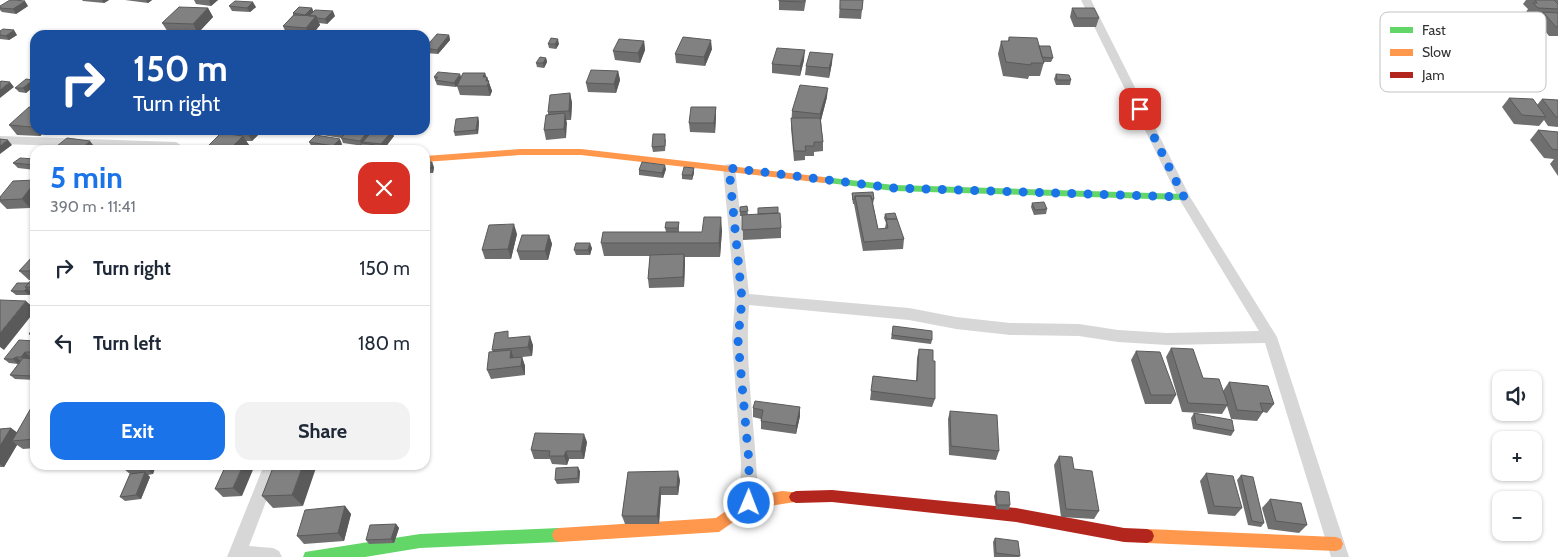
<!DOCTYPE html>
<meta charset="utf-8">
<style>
body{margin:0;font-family:Cabin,sans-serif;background:#f2f2f3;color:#1f2937;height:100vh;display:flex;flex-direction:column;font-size:19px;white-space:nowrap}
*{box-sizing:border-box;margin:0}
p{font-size:16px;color:#747a83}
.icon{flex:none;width:28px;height:28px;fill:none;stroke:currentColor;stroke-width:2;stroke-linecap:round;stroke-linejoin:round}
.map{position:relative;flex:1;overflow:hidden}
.panel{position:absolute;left:30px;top:145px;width:400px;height:325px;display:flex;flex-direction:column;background:#fff;border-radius:15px;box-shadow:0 1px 4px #0004}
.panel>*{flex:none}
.banner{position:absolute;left:30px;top:30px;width:400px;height:105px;border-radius:15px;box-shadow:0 1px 4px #0004;background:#1a4fa0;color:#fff;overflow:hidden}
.controls{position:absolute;left:1492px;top:371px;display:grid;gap:10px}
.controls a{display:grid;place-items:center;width:50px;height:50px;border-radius:10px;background:#fff;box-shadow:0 1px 4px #0004;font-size:25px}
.pin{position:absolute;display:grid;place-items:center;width:42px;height:42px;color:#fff;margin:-21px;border-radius:10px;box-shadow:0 2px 8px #0006}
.me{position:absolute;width:55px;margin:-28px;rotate:1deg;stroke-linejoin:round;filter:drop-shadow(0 0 4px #0008)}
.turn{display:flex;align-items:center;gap:18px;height:105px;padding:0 20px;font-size:22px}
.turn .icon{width:65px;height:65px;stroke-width:2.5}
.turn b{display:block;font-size:35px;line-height:42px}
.round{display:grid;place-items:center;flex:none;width:52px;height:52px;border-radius:15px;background:#f2f2f3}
.overview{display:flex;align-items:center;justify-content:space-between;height:85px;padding:0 20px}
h1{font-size:30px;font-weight:800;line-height:38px;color:#1a73e8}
.cta{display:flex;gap:10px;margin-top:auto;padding:10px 20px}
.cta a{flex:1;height:58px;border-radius:15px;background:#1a73e8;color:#fff;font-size:20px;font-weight:800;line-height:58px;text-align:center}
.cta a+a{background:#f2f2f3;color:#1f2937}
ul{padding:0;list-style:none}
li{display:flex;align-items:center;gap:15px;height:75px;padding:0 20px;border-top:1px solid #e0e1e3}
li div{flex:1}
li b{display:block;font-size:19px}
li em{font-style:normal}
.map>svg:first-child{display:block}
</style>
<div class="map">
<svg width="1558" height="557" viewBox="0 0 1558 557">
<rect width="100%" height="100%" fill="#fff"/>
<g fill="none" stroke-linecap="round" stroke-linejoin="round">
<path fill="#d7d7d7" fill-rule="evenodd" d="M1081 0H1091L1190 197 1277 337 1349 557H1331L1265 343 1167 345 1118 342 1079 336 1010 335 956 329 909 320 749 305C744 371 757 437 758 503L755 509 749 511 743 509 740 503 741 462 732 340 735 299 723 168 725 165 729 164 735 168 749 294 909 308 956 317 1010 323 1079 324 1118 330 1167 333 1259 331 1178 197Z
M0 136 176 142 188 150 0 144Z
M264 465H280L249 546 273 548 279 551 282 557H227Z"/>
<path fill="#63d668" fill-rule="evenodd" d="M824 177 894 185 1184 194 1189 197 1184 200 894 191 820 182 819 180 820 178Z
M559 528 564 530 566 535 564 540 559 542 420 548 365 557H303L305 552 420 534Z"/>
<path fill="#ff974d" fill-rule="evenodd" d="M520 149H581L824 177 829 180 824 183 581 155H520L425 162V156Z
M782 491 801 493 803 497 801 501 752 509 719 532 559 542 554 540 552 535 554 530 559 528 716 518 744 498Z
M1147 529 1336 537 1341 539 1343 544 1341 549 1336 551 1147 543 1142 541 1140 536 1142 531Z"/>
<path fill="#b3261e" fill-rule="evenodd" d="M832 490 1016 508 1124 528 1147 529 1152 531 1154 536 1152 541 1147 543 1124 542 1016 522 832 502 796 503 791 501 789 497 791 493 796 491Z"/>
</g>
<path fill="#6f6f6f" d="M82 0H109L104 3 83 1Z
M125 0H152L148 3Z
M194 0H218L211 6 196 4Z
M779 0H806L804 11 779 10Z
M840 0H863L861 19 839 18Z
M1526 0H1558V36H1549L1537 21 1540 17H1531L1526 12 1528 9 1523 4Z
M0 6H28L16 14 2 12 0 10Z
M229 6 256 7 250 12 232 11Z
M208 8 213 17 198 33 168 32 162 23Z
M312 8 313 11 335 16 327 24 319 23 320 25 312 35H282L286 33 283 26 293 15V13Z
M1072 8 1099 18 1096 27H1074L1070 17Z
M0 31 17 35 9 40 0 39Z
M449 35 450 40 438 54 426 53 425 47Z
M1009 37 1053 58 1051 62H1044L1040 76H1029L1028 79 1003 76 998 54 1001 41H1008Z
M644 41 645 50 640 63 615 60 613 51Z
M548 44H559L556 49 549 48Z
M712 49 705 66 676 63 675 54Z
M546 58 547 62 544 68 537 67 536 63Z
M804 60 800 76 772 73V64Z
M832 63 829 78 805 75 806 66Z
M618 71 620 80 616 93 588 92 586 83Z
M485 73 486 77H487L492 91 490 96 460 95 457 86 456 87 437 85 434 77H461Z
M1056 74 1071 80 1070 85H1056L1054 79Z
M35 82 26 93 19 92 15 88Z
M570 93 572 103 571 120H566V138L546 140 544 130 548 115V112Z
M827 97 821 120 823 142V151L814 152V156H805V160L794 161 791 128 792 111Z
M1509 98 1537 105 1542 99 1558 100V127L1548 126 1544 120 1539 126 1514 124 1502 107Z
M35 107V130H47L40 136 17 135 9 125Z
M716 116 715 133 690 132 689 123Z
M478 117 479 122 478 134 455 136 454 132Z
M219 130H259L261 132 252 141H246L249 145 244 150H206L205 149 221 133Z
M369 130 370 133 394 136 384 149 343 143 341 138 322 135 319 131Z
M1538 130 1558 132V176L1550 164 1554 159 1544 158 1530 140Z
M666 139 665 151 653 152 652 147Z
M309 142 342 144 337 150H317L319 148 312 147Z
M35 159V170L18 168 13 163Z
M434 167 433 173H427L425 169Z
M666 169 663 178 639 175V170Z
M694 173 692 180 682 179V175Z
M35 180V202L30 208 7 209 0 202V197Z
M852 193 874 199 873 204 878 229 885 228 886 223 884 218 885 214 904 239 903 249 863 251 854 204H853L852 197Z
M1032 203 1047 209 1046 214 1034 215 1031 207Z
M747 206 748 215 781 228V238L743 240 742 216H740V207Z
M679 222V232H702L722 230 720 257H685V263L684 287 649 288 648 279 650 256H604L601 243 666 232 665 228Z
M517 234 511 259H485L482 250Z
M549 235 552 244 548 260H520L517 251Z
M592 248 590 255H576L574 250Z
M35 256V296L32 293 29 295H16L11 291 29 283 31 280H29L19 271Z
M35 326V339L29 334Z
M893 326 932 340 931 344 891 339Z
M511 338 533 345 532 356 522 357 525 366V375L491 379 487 370 493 352 492 350Z
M35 341V357H30L29 359H35V380L15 379 10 375 18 364 9 363 4 359Z
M1171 348 1203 378 1223 391 1229 382 1274 404 1267 413 1263 412 1257 421 1231 419 1227 406 1222 414 1182 412 1166 357Z
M919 349 933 361 935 399 932 407 870 400 873 376 916 381 917 358Z
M1136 351 1176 395 1171 404H1145L1131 360Z
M35 401V448L23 449 17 445 4 467H0V429L11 428 17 433Z
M753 408 800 416 796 434 761 429V419L753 417Z
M950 411 999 451 996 460 949 455 948 419Z
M1194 413 1234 431 1231 436 1193 429 1191 418Z
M587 442 584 459H569L567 465 552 464 550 459H534L531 450Z
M1059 456 1074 469 1099 511 1094 519 1061 517 1054 465Z
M126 465H156L153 474 148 475 150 477 141 499 125 501 120 497 130 474 124 469Z
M188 465H206L205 466Z
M226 465 242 496 223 497 215 489Z
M274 465 303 506 273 508 262 496Z
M580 471 579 483 557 484 555 480Z
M628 472 680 480 678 495H661L659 524H625L622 516Z
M1206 473 1242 508 1235 516 1208 514 1200 481Z
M1241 475 1264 523 1261 527 1248 525 1237 480Z
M996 491 1010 505 1009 510 996 509 994 496Z
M1270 499 1307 525 1299 533 1268 529 1262 508Z
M345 506 351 514 344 541 304 544 297 536Z
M396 524 399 528 394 543 369 544 366 540Z
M995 538 1020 556 1019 557H994L993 542Z"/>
<path fill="#5a5a5a" d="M102 0H109L104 3Z
M146 0H152L148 3Z
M210 0H218L211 6 209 1Z
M25 1 28 6 16 14 13 9Z
M253 2 256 7 250 12 247 8Z
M208 8 213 17 198 33 193 24Z
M312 8 314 13 308 19 305 15Z
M333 11 335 16 327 24 325 19Z
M316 16 320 25 312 35H309L306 28Z
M14 30 17 35 9 40 6 36Z
M449 35 450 40 438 54 437 50Z
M558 39 559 44 556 49 555 44Z
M711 40 712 49 705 66 704 57Z
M644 41 645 50 640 63 638 53Z
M805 50 804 60 800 76V66Z
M833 54 832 63 829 78V68Z
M546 58 547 62 544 68 543 63Z
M618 71 620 80 616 93 614 84Z
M485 73 487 79V77L492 91 490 96 487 85 483 77Z
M460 74 462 79 456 87 454 83Z
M33 80 35 82V86L26 93 23 88Z
M10 82 14 87 0 98V90Z
M828 88 827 97 820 124V114Z
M570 93 572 103 571 120 569 111Z
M716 107V116L715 133 714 123Z
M565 113 567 123 566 138 564 129Z
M478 117 479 122 478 134 476 130Z
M35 130H47L40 136Z
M249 130H259L261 132 252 141 247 132Z
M345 130H350L344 138 342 133Z
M369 130 372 135 363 142 364 144 362 146 360 141Z
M392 131 394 136 384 149 381 144Z
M243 136 249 145 244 150H229Z
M340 139 342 144 337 150H335L333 146Z
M8 140 12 145 0 154V146Z
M90 141 97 150H80Z
M375 145 378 150H372Z
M432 162 434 167 433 173 431 168Z
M665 165 666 169 663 178 662 173Z
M694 168V173L692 180V175Z
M35 182V202L30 208 22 199Z
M721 217 722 230 720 257 719 243Z
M514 224 517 234 511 259 508 249Z
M549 235 552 244 548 260 545 251Z
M590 243 592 248 590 255 588 250Z
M684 254 685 263 684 287 683 277Z
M27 288 32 293 29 295 24 291Z
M26 301 35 309V311L4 350 0 347V333Z
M530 336 533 345 532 356 528 347Z
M35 347V356L31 352Z
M511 350 514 359 513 367 510 358Z
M25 352 30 357 26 362 21 357Z
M16 357 21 361 18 364 13 359Z
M522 357 525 366V375L521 366Z
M800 407V416L796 434V426Z
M11 428 22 436 12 441 17 445 4 467 0 464V446Z
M584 434 587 442 584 459 581 451Z
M566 451 569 459 567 465 564 456Z
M144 465H156L153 474 144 466Z
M243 465H255L242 496 233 488Z
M303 465H317L303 506 292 495Z
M578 467 580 471 579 483 578 478Z
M678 471 680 480 678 495 677 487Z
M145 472 150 477 141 499 136 495Z
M660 487 661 495 659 524 657 516Z
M345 506 351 514 344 541 338 533Z
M396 524 399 528 394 543 391 539Z"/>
<path fill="#818181" stroke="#5a5a5a" d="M10 0H14L25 1 13 9 0 8V6Z
M779 0H805L804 2 779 1Z
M840 0H863L862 10 840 9Z
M1535 0H1554L1558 4V9L1538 8 1533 3H1537Z
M235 1 253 2 247 8 229 6Z
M179 7 208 8 193 24 162 23Z
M299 7 312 8 305 15 293 13Z
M1072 8H1094L1099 18H1077Z
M315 10 333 11 325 19 317 18 316 16H309Z
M1543 12 1558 13V27H1556Z
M294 15 316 16 306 28 283 26Z
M3 29 14 30 6 36 0 35V31Z
M284 33H302L300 35H282Z
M437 34 449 35 437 50 425 48Z
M683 37 711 40 704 57 675 54Z
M1009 37 1037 38 1044 63H1031V65L1006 62 1001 41H1009Z
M551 38 558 39 555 44H548Z
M619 39 644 41 638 53 613 51Z
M1039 46H1050L1053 58 1042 57Z
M777 48 805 50 800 66 772 64Z
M810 52 833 54 829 68 806 66Z
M540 57 546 58 543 63H536Z
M591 70 618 71 614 84 586 83Z
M438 72 460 74 454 83 435 80 438 77H434Z
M463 73H485L483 77H487L486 81H489L487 86H457Z
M1056 74 1069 75 1071 80H1057Z
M26 79 33 80 23 88H15Z
M1 81 10 82 0 90V82Z
M800 85 828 88 820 114 792 111Z
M570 93 569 111 548 112 550 95Z
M1509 98 1533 99 1546 117 1522 115Z
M1542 99 1558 100V117H1556Z
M29 107H35V124L32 127 9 125Z
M691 107H716L714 123H689Z
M565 113 564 129 544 130 546 115Z
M478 117 476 130 454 132 456 119Z
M791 118H820L823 142H814V146H805L806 151H794Z
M227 130H249L247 132Z
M320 130H345L342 133 319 131Z
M349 130H369L360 141 341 138Z
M373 130H385L392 131 381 144 363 142Z
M1538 130 1558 132V150L1552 149Z
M221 133 243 136 229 150H213L205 149Z
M653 134H665V146L652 147Z
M316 135 340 139 333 146 309 142Z
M67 138 90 141 80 150H52Z
M0 139 8 140 0 146Z
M362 143 375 145 372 150H356Z
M320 147 332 148 331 150H317Z
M20 158 35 159V165L13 163Z
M426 162H432L431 168 425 169Z
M642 162 665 165 662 173 639 170Z
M684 167 694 168 692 175H682Z
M35 180V182L22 199 0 200V197L13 181Z
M873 192 874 199H871V196H855V199L853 200 852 193Z
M855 196H871L878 229 888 228 886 219H897L904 239 864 242Z
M1044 202 1047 209 1035 210 1032 203Z
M747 206 748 211 740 212V207Z
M778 207V213L758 214V208Z
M780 213 781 228 742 230V215Z
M895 213 897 219H887L885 214Z
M704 217H721L719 243H601L603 232H702Z
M666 222H679L678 228H665Z
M514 224 508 249 482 250 489 225Z
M522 235H549L545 251H517Z
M576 243H590L588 250H574Z
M684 254 683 277 648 279 650 255Z
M33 256H35V271H19Z
M35 276V287H25Z
M17 283H29L25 287 27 288 24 291H11Z
M0 300 26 301 0 333Z
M35 326V334H29Z
M893 326 932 331V340L892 335Z
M508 331V338L530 336 528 347 492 350 495 333Z
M19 340 35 341V347L31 352H25L21 357H16L13 359H4Z
M1171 348 1193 349 1203 378 1219 379 1228 405 1188 403Z
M919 349 933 350V361H935V399L871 391 873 376 917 381Z
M511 350 510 358 522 357 521 366 487 370 489 352Z
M1136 351 1160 352 1176 395H1151Z
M23 358 35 359V374L33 376 10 375Z
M1229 382 1268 386 1274 404 1260 403 1263 412 1237 410Z
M35 401V439L12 441Z
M755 401 800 407 796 426 761 421 763 410 753 408Z
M950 411 997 415 999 451 951 446Z
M1194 413 1232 420 1234 431 1196 424Z
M11 428 0 446V429Z
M535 433 584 434 581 451H566L564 456H549L550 451 531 450Z
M1059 456 1072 457 1074 469 1092 471 1099 511 1066 509Z
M126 465H144V466L124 469Z
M226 465H243L233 488 215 489Z
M274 465H303L292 495 262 496Z
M578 467V478L555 480 556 468Z
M678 471 677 487H660L657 516H622L628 472Z
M145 472 136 495 120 497 130 474Z
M1206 473 1233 476 1242 508 1214 506Z
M1241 475 1253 477 1264 523 1252 521Z
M996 491 1009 492 1010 505H997Z
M1270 499 1301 503 1307 525 1276 521Z
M345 506 338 533 297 536 305 510Z
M396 524 391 539 366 540 370 525Z
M995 538 1018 541 1020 556 996 553Z"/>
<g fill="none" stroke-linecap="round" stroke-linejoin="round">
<path stroke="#1a73e8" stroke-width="9" stroke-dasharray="0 16.2" d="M749 503V462L738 340 742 299 729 168 894 188 1184 197 1140 109"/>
</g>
<rect x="1380" y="12" width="166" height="80" rx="8" fill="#fff" stroke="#c2c2c2" stroke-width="1"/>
<rect x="1390" y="27" width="23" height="6" fill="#63d668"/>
<rect x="1390" y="49" width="23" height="7" fill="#ff974d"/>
<rect x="1390" y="72" width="23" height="6" fill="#b3261e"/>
<g font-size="14" fill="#333">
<text x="1422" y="35">Fast</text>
<text x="1422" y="57">Slow</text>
<text x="1422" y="80">Jam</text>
</g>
</svg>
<div class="controls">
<a><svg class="icon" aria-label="sound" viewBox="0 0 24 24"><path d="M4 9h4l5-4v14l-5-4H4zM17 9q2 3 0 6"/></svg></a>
<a>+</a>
<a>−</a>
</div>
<div class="pin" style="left:1140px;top:109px;background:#d93025"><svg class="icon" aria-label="arrive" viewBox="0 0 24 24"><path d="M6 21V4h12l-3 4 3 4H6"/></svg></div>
<svg class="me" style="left:749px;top:503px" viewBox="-20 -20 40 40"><circle r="17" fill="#1a73e8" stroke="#fff" stroke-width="3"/><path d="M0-11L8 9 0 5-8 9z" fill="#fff"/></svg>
<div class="banner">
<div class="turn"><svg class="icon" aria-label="right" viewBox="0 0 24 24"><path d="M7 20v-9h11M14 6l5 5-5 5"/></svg><div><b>150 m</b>Turn right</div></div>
</div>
<section class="panel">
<div class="overview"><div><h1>5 min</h1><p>390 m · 11:41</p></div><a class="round" style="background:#d93025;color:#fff"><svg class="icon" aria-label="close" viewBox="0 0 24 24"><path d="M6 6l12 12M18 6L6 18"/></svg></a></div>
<ul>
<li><svg class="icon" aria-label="right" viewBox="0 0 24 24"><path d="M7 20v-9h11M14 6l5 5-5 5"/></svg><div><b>Turn right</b></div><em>150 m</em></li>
<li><svg class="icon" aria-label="left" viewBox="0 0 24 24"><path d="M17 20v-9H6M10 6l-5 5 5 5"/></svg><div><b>Turn left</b></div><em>180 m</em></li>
</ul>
<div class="cta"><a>Exit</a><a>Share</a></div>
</section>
</div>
